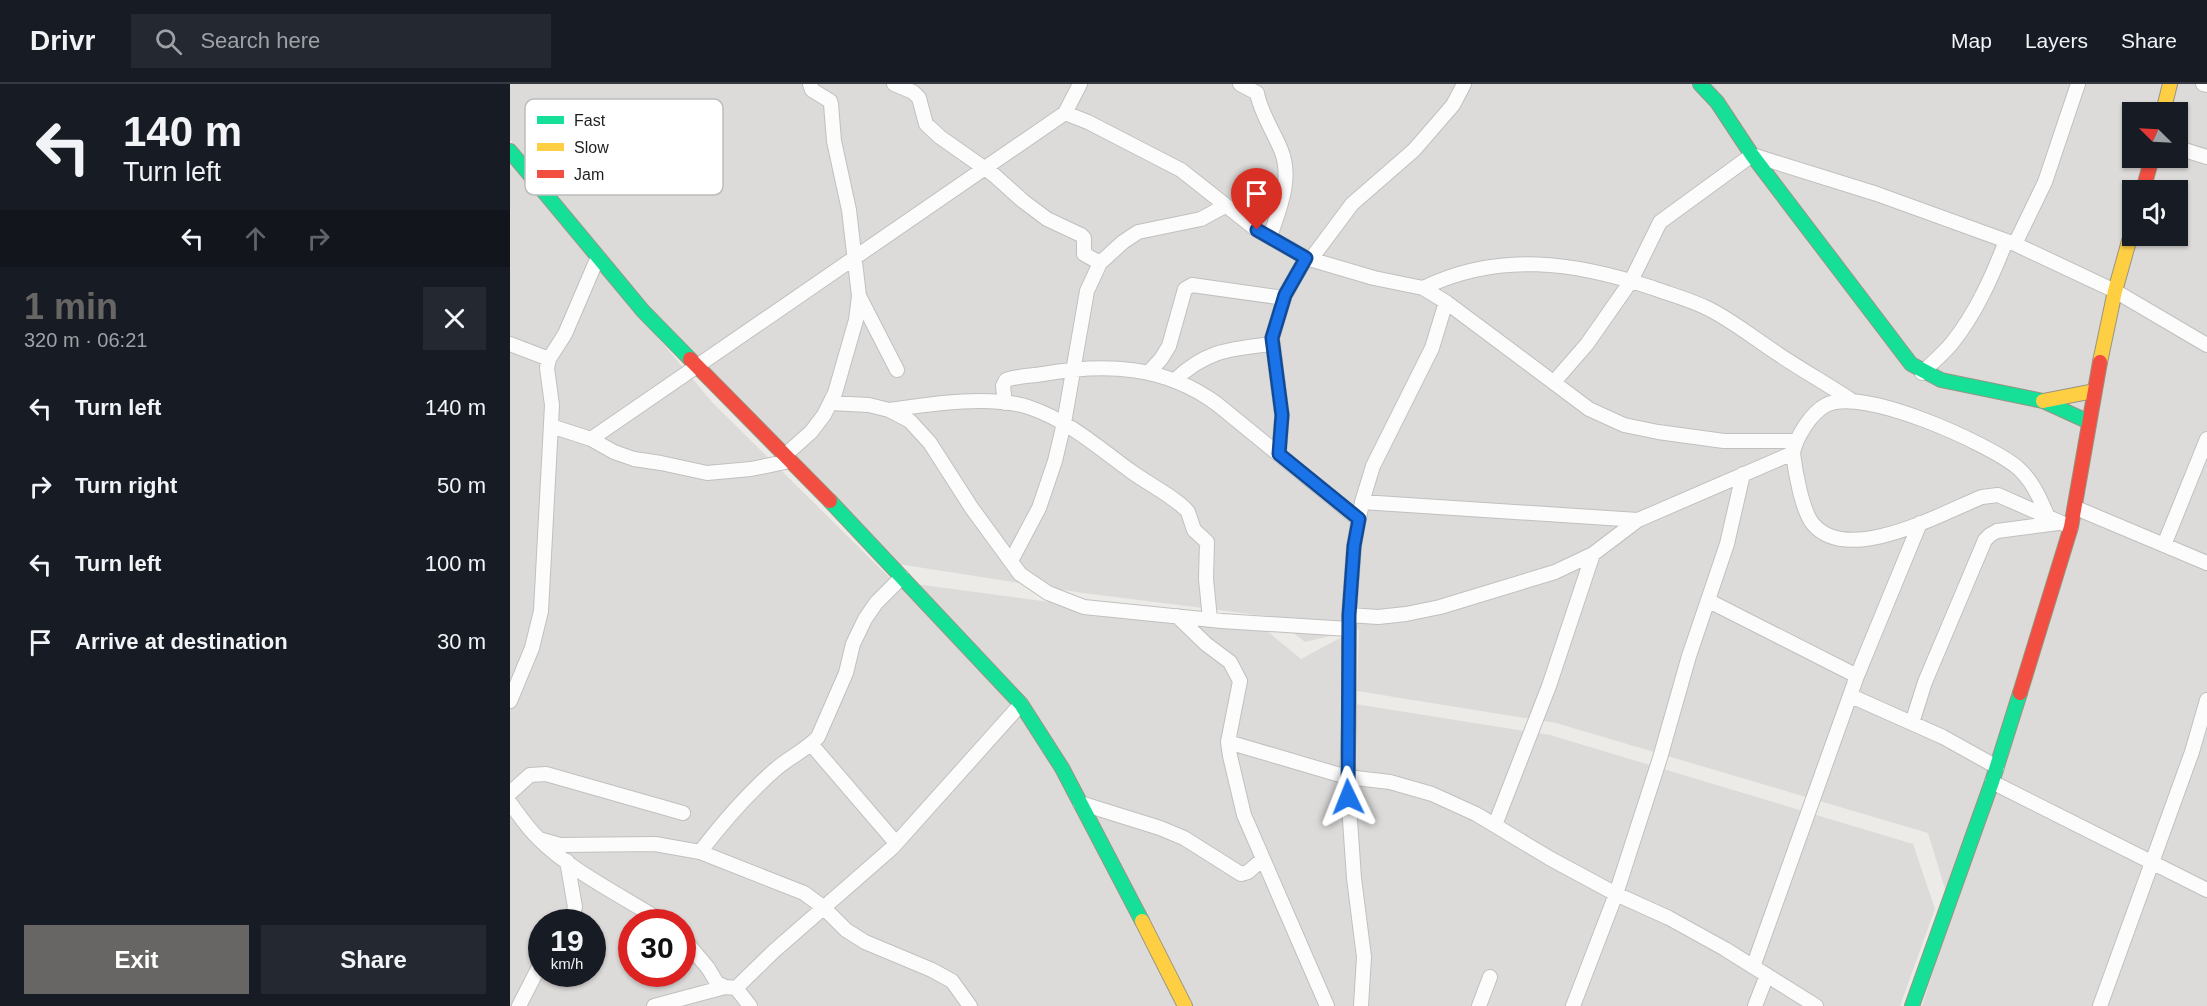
<!DOCTYPE html>
<meta charset="utf-8">
<style>
body{margin:0;font-family:Helvetica,sans-serif;background:#242831;color:#f1f3f6;height:100vh;display:flex;flex-direction:column;font-size:22px;white-space:nowrap}
*{box-sizing:border-box;margin:0}
p{font-size:20px;color:#9ea1a6}
.icon{flex:none;width:33px;height:33px;fill:none;stroke:currentColor;stroke-width:2;stroke-linecap:round;stroke-linejoin:round}
.map{position:relative;flex:1;overflow:hidden}
.drawer{display:flex;flex-direction:column;background:#171b24;width:510px}
.drawer>*{flex:none}
.hud{background:#171b24;color:#f1f3f6;overflow:hidden}
.needle{width:39px;rotate:294deg}
.tools{position:absolute;left:1612px;top:18px;display:grid;gap:12px}
.tools a{display:grid;place-items:center;width:66px;height:66px;border-radius:0px;background:#171b24;box-shadow:0 2px 4px #0004;font-size:30px}
.speed{position:absolute;left:18px;top:825px;display:flex;gap:12px;font-size:30px;font-weight:700;text-align:center}
.speed>*{display:grid;place-content:center;width:78px;height:78px;border-radius:50%;background:#171b24;box-shadow:0 2px 4px #0004;line-height:1}
.speed small{font-size:15px;font-weight:400}
.speed .limit{border:9px solid #d22;background:#fff;color:#111}
.pin{position:absolute;display:grid;place-items:center;width:51px;height:51px;color:#fff;margin:-62px -26px;border-radius:50% 50% 50% 0;rotate:-45deg;box-shadow:0 0 6px #0007}
.pin .icon{rotate:45deg}
.me{position:absolute;width:66px;margin:-33px;rotate:358deg;stroke-linejoin:round;filter:drop-shadow(0 0 4px #0008)}
.turn{display:flex;align-items:center;gap:21px;height:126px;padding:0 24px;font-size:27px}
.turn .icon{width:78px;height:78px;stroke-width:2.5}
.turn b{display:block;font-size:42px;line-height:51px}
.lanes{display:flex;align-items:center;height:57px;padding:0 24px;background:#0003;justify-content:center;gap:30px;direction:ltr}
.lanes .off{opacity:.35}
.round{display:grid;place-items:center;flex:none;width:63px;height:63px;border-radius:0px;background:#242831}
.overview{display:flex;align-items:center;justify-content:space-between;height:102px;padding:0 24px}
h1{font-size:36px;font-weight:700;line-height:45px;color:#676665}
.primary-button{display:flex;gap:12px;margin-top:auto;padding:12px 24px}
.primary-button a{flex:1;height:69px;border-radius:0px;background:#676665;color:#fff;font-size:24px;font-weight:700;line-height:69px;text-align:center}
.primary-button a+a{background:#242831;color:#f1f3f6}
ul{padding:0;list-style:none}
li{display:flex;align-items:center;gap:18px;height:78px;padding:0 24px}
li div{flex:1}
li b{display:block;font-size:22px}
li em{font-style:normal}
header{display:flex;align-items:center;gap:36px;box-sizing:border-box;height:84px;padding:0 30px;background:#171b24;border-bottom:2px solid #363941}
header strong{font-size:28px}
nav{display:flex;gap:33px;margin-inline-start:auto;font-size:21px}
.search{width:420px;height:54px;background:#242831;display:flex;align-items:center;gap:15px;box-sizing:border-box;padding:0 21px;border-radius:0px;color:#9ea1a6;font-size:22px}
main{display:flex;flex:1;min-height:0}
.map>svg:first-child{display:block}
</style>
<header>
<strong>Drivr</strong>
<div class="search"><svg class="icon" aria-label="search" viewBox="0 0 24 24"><circle cx="10" cy="10" r="6"/><path d="M15 15l6 6"/></svg>Search here</div>
<nav><a>Map</a><a>Layers</a><a>Share</a></nav>
</header>
<main>
<section class="drawer">
<div class="hud">
<div class="turn"><svg class="icon" aria-label="left" viewBox="0 0 24 24"><path d="M17 20v-9H6M10 6l-5 5 5 5"/></svg><div><b>140 m</b>Turn left</div></div>
<div class="lanes"><svg class="icon" aria-label="left" viewBox="0 0 24 24"><path d="M17 20v-9H6M10 6l-5 5 5 5"/></svg><svg class="icon off" aria-label="ahead" viewBox="0 0 24 24"><path d="M12 20V5M6 11l6-6 6 6"/></svg><svg class="icon off" aria-label="right" viewBox="0 0 24 24"><path d="M7 20v-9h11M14 6l5 5-5 5"/></svg></div>
</div>
<div class="overview"><div><h1>1 min</h1><p>320 m · 06:21</p></div><a class="round"><svg class="icon" aria-label="close" viewBox="0 0 24 24"><path d="M6 6l12 12M18 6L6 18"/></svg></a></div>
<ul>
<li><svg class="icon" aria-label="left" viewBox="0 0 24 24"><path d="M17 20v-9H6M10 6l-5 5 5 5"/></svg><div><b>Turn left</b></div><em>140 m</em></li>
<li><svg class="icon" aria-label="right" viewBox="0 0 24 24"><path d="M7 20v-9h11M14 6l5 5-5 5"/></svg><div><b>Turn right</b></div><em>50 m</em></li>
<li><svg class="icon" aria-label="left" viewBox="0 0 24 24"><path d="M17 20v-9H6M10 6l-5 5 5 5"/></svg><div><b>Turn left</b></div><em>100 m</em></li>
<li><svg class="icon" aria-label="arrive" viewBox="0 0 24 24"><path d="M6 21V4h12l-3 4 3 4H6"/></svg><div><b>Arrive at destination</b></div><em>30 m</em></li>
</ul>
<div class="primary-button"><a>Exit</a><a>Share</a></div>
</section>
<div class="map">
<svg width="1697" height="922" viewBox="0 0 1697 922">
<rect width="100%" height="100%" fill="#edebe8"/>
<path fill="#dcdbd9" fill-rule="evenodd" d="M0 0H1697V922H1412L1442 828 1418 749 1046 639 847 607 849 545 795 558 763 533 573 509 388 480 204 302 0 56ZM1623 28H1668V74H1623ZM1623 106H1668V152H1623Z
M0 77 202 318 383 497 757 547 791 575 830 554 839 619 1040 651 1403 760 1425 825 1390 922H0ZM32 838H82V890H32ZM122 838H172V890H122Z"/>
<g fill="none" stroke-linecap="round" stroke-linejoin="round">
<defs>
<path id="street" d="M384 0 403 8 409 14 416 40 430 53 484 91 513 117 537 135 571 151 574 154V170L590 179
M730 0 747 9C751 30 763 46 771 66 783 95 769 125 760 153
M1693 0 1697 1
M555 29 578 38 671 86 747 146 796 174 864 194 913 204 936 218 1079 325 1114 341 1148 348 1214 357H1286
M1668 64 1697 73
M1505 160 1535 98 1568 0
M801 175 842 120 904 66 943 21 954 0
M913 204C989 167 1065 178 1143 204 1162 211 1181 216 1199 225 1223 237 1245 255 1268 270 1292 286 1317 300 1341 316
M349 212 387 286
M0 260 39 275
M638 289 651 275 659 262 675 205 682 201 774 214
M1412 289C1422 279 1433 270 1442 259 1466 229 1482 193 1496 157
M664 297C696 266 720 265 762 260
M1044 298 1077 260 1121 197 1150 138 1242 71 1367 110 1505 160 1605 207 1697 261
M320 319 359 321 379 326 400 337 420 359 461 423 510 490 538 509 574 523 712 537 839 545
M495 319 493 302 496 296C507 292 521 292 533 290 595 279 654 281 707 320L848 435
M379 326C419 320 483 310 521 324 559 337 590 365 622 388 637 399 668 415 678 428L684 446 697 458 696 495 700 535
M41 342 81 355 104 368 124 375 151 379 197 389 241 385 280 377
M81 355 555 29 570 0
M1283 369C1285 386 1292 427 1303 440 1338 482 1432 429 1472 413L1488 411 1561 443
M769 370 772 331 762 254 775 211 796 174
M274 372 301 348 314 331 325 309 346 236 349 212 339 126 324 57 321 20 320 17 302 6 300 0
M852 418 1128 436
M1566 424 1697 479
M1654 461 1697 355
M501 477 529 424 545 377 554 339 577 207 590 179 613 158 628 148 691 135 715 122
M1199 517 1347 592
M839 531 868 533 896 530 930 523 1045 488 1083 470 1128 436 1283 369C1286 353 1301 329 1316 321 1352 302 1477 359 1507 383 1523 397 1530 415 1538 433
M667 532 696 560 720 578 730 597 718 658 720 672 734 731 817 922
M1341 612 1433 653 1487 683
M0 617 22 564 31 527 42 321 37 284 39 275 55 250 88 173
M1402 639 1415 598 1475 456 1480 451 1487 447 1548 439
M718 658 837 693 880 698 922 710 966 730 1041 775 1106 810 1159 834 1215 865 1306 922
M301 660 386 759
M1482 698 1697 806
M0 709 20 691 36 690 173 729
M0 719C9 731 18 745 29 755 61 787 114 813 153 838
M570 719 650 744 674 754 731 790 738 788 753 775
M985 741 1039 602 1083 470
M29 755 50 761 145 760 190 768 294 809 313 823 336 846 355 858 422 886 442 897 460 922
M190 768C213 738 238 709 267 684 280 673 296 666 308 653L336 589 343 560 355 535 366 519 392 493
M57 777 65 823 61 838
M172 853 198 884 207 899 215 903 226 904 240 922
M1243 883 1347 592 1410 439
M226 904 264 867 382 764 511 620
M9 922 32 877
M144 922 215 903
M851 922 854 873 844 794 837 693 839 641V531L844 462 852 418 863 382 922 264 936 218
M969 922 980 893
M1063 922 1106 810 1150 674 1179 572 1217 460 1233 390
M1245 922 1257 891
M1590 922 1682 668 1697 616"/>
<path id="fast" d="M1190 0 1207 18 1242 71 1401 280 1431 296 1533 317 1579 338
M0 67 133 227 180 275
M320 417 511 620 552 684 632 837
M1402 922 1482 698 1510 609"/>
<path id="slow" d="M1653 28 1660 0
M1590 278 1605 207 1623 143
M1533 317 1584 307
M632 837 675 922"/>
<path id="jam" d="M1633 106 1642 74
M180 275 320 417
M1510 609 1561 443 1590 278"/>
</defs>
<use href="#street" stroke="#c0c0be" stroke-width="16"/>
<use href="#fast" stroke="#979581" stroke-width="16"/>
<use href="#slow" stroke="#979581" stroke-width="16"/>
<use href="#jam" stroke="#979581" stroke-width="16"/>
<use href="#street" stroke="#fcfcfc" stroke-width="14"/>
<use href="#fast" stroke="#16e098" stroke-width="14"/>
<use href="#slow" stroke="#ffcf43" stroke-width="14"/>
<use href="#jam" stroke="#f24e42" stroke-width="14"/>
</g>
<g fill="none" stroke-linecap="round" stroke-linejoin="round">
<defs>
<path id="route" d="M747 146 796 174 775 211 762 254 772 331 769 370 849 435 844 462 839 531 838 713"/>
</defs>
<use href="#route" stroke="#114b97" stroke-width="15"/>
<use href="#route" stroke="#1a73e8" stroke-width="10"/>
</g>
<rect x="15" y="15" width="198" height="96" rx="9" fill="#fff" stroke="#bcbcbc" stroke-width="1.5"/>
<rect x="27" y="32" width="27" height="8" fill="#16e098"/>
<rect x="27" y="59" width="27" height="8" fill="#ffcf43"/>
<rect x="27" y="86" width="27" height="8" fill="#f24e42"/>
<g font-size="16" fill="#1f1f1f">
<text x="64" y="42">Fast</text>
<text x="64" y="69">Slow</text>
<text x="64" y="96">Jam</text>
</g>
</svg>
<div class="tools">
<a><svg class="needle" viewBox="-14 -14 28 28"><path d="M0-13l5 13h-10z" fill="#e53935"/><path d="M0 13l5-13h-10z" fill="#9ea1a6"/></svg></a>
<a><svg class="icon" aria-label="sound" viewBox="0 0 24 24"><path d="M4 9h4l5-4v14l-5-4H4zM17 9q2 3 0 6"/></svg></a>
</div>
<div class="speed"><div>19<small>km/h</small></div><div class="limit">30</div></div>
<div class="pin" style="left:747px;top:146px;background:#d93025"><svg class="icon" aria-label="arrive" viewBox="0 0 24 24"><path d="M6 21V4h12l-3 4 3 4H6"/></svg></div>
<svg class="me" style="left:838px;top:713px" viewBox="-20 -20 40 40"><path d="M0-17L14 15 0 8-14 15z" fill="#1a73e8" stroke="#fff" stroke-width="4"/></svg>
</div>
</main>
